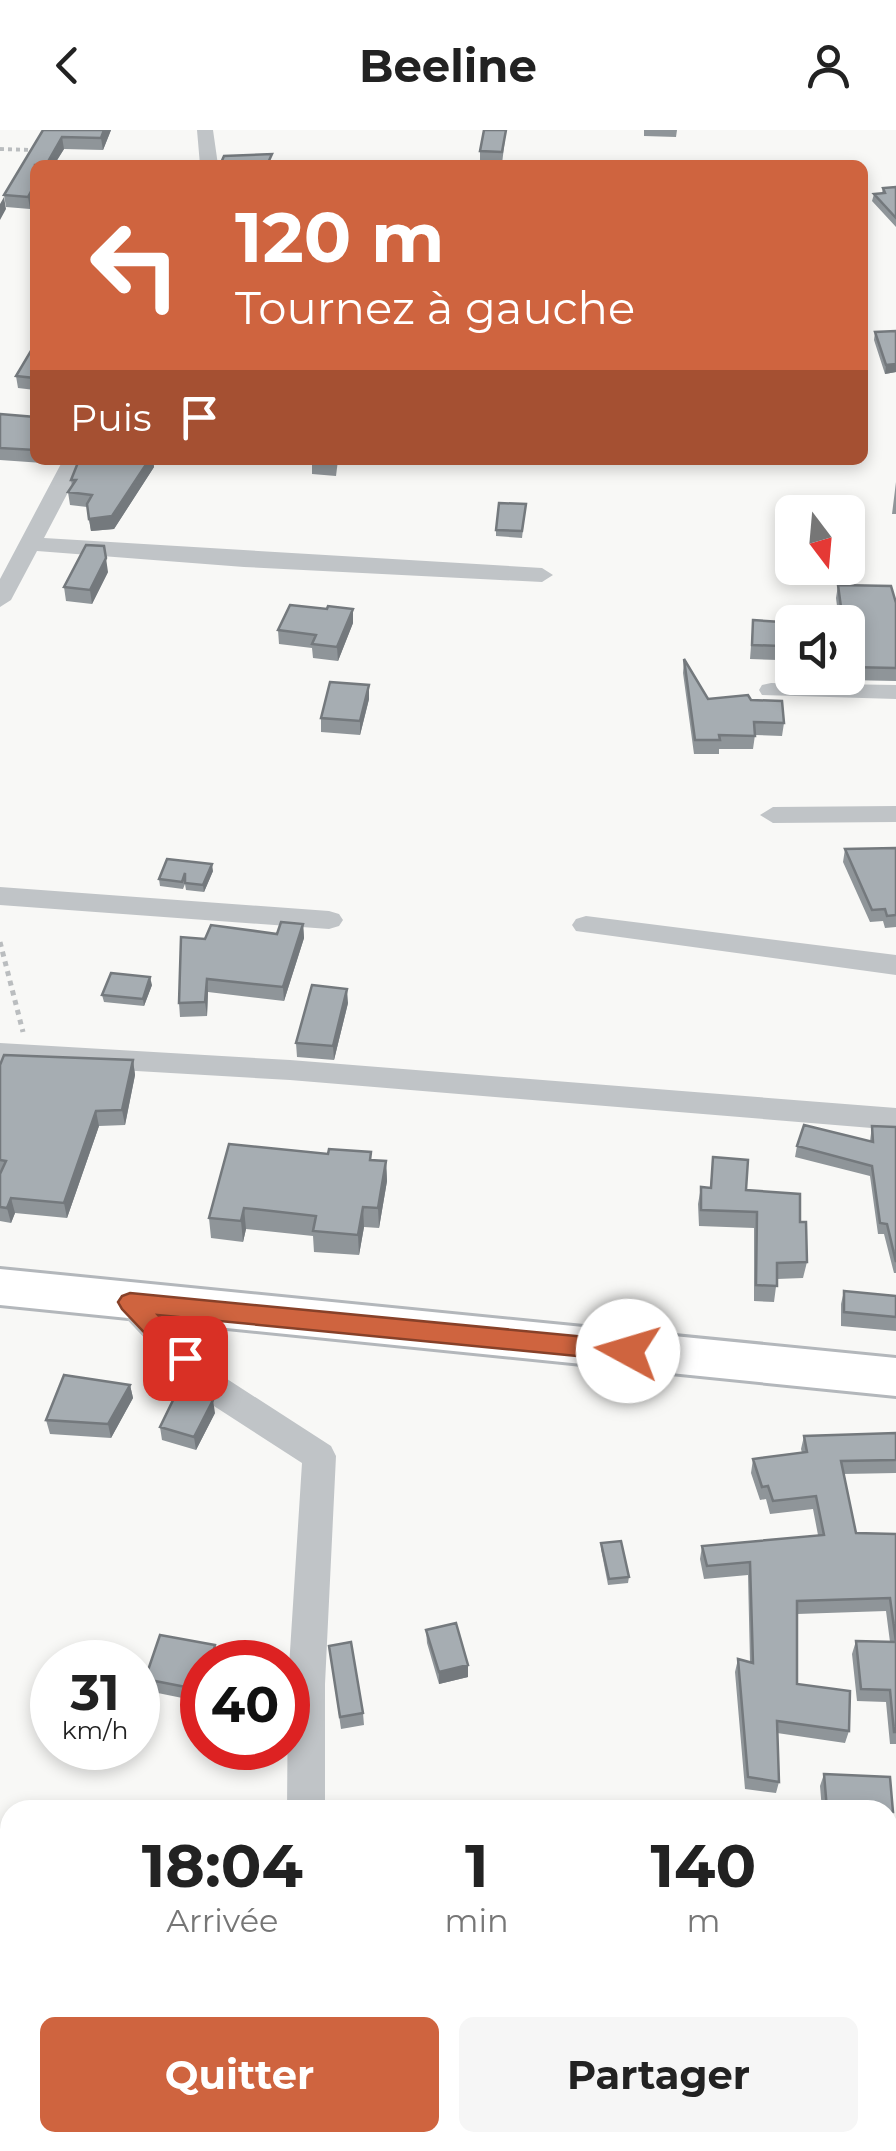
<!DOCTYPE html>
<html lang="fr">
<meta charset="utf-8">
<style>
body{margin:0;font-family:Montserrat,sans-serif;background:#f6f6f6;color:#222;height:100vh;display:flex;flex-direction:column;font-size:38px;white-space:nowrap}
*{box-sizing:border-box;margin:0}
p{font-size:32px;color:#767676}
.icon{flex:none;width:55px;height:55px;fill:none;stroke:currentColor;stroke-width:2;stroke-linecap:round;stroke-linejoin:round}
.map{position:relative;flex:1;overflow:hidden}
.drawer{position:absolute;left:0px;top:1670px;width:898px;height:352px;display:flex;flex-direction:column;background:#fff;border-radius:30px 30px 0 0;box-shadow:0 5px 15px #0003}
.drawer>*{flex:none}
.guide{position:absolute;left:30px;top:30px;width:838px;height:305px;border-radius:15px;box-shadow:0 5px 15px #0003;background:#cf643f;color:#fff;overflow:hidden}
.needle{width:65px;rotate:164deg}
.buttons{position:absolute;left:775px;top:365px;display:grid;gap:20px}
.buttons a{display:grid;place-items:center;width:90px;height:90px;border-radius:15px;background:#fff;box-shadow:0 5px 15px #0003;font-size:50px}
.speed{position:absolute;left:30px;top:1510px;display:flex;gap:20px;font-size:50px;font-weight:700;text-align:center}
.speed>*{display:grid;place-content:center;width:130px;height:130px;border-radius:50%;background:#fff;box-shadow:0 5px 15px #0003;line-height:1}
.speed small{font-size:25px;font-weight:400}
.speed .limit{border:15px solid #d22;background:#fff;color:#111}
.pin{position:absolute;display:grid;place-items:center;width:85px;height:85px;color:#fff;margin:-42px;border-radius:20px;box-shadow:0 5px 15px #0006}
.me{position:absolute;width:110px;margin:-55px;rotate:276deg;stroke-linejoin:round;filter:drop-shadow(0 0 8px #0008)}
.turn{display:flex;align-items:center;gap:35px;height:210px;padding:0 40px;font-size:45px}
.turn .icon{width:130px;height:130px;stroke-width:2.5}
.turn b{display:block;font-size:70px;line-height:85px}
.then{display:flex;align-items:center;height:95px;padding:0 40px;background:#0003;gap:20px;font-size:38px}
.eta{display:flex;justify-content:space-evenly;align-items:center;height:170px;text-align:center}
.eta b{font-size:60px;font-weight:700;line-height:70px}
.cta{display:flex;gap:20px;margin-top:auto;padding:20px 40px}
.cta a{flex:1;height:115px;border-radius:15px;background:#cf643f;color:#fff;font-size:40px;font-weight:700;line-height:115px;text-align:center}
.cta a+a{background:#f6f6f6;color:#222}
header{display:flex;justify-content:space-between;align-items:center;height:130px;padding:0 40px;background:#fff;font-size:45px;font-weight:700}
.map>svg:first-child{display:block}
</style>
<header><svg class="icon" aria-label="back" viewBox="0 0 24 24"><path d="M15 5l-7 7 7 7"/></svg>Beeline<svg class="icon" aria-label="person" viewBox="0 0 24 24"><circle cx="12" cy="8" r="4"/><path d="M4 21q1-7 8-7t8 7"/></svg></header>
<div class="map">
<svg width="896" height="2021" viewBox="0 0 896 2021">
<rect width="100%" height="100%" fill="#f8f8f6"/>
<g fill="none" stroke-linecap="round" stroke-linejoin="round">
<defs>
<path id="secondary" d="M0 1139 896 1228V1266L0 1175Z"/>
</defs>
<use href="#secondary" stroke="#b3b7bb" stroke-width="6"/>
<path stroke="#babdbf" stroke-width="4" stroke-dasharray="4 4" stroke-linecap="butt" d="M0 19 32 20"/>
<path stroke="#babdbf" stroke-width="5" stroke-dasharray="5 5" stroke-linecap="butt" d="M0 812 23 902"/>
<path fill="#c0c4c7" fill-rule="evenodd" d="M197 0H213L218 35H200Z
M63 330H85L44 408 542 438 553 445 542 452 244 437 37 421 11 470 0 477V449Z
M771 553 896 555V569L762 565 759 560 762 555Z
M896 676V692L773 693 760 685 773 677Z
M0 757 329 781 339 784 343 790 339 796 329 799 0 775Z
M586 786 896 825V845L576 801 572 795 576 789Z
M0 913 290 930 896 978V1000L290 950 0 933Z
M130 1159 141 1163 224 1247 331 1316 336 1326 325 1554V1680H287L288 1553 302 1333 200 1267 119 1181 114 1172 119 1163Z
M286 2012H330V2021H286Z"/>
<use href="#secondary" fill="#fff" fill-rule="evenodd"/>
</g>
<path fill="#8f9599" d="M43 0H111L103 20 64 19 54 35H35L30 79 6 77 4 65Z
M506 0 502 34H480V21Z
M644 0H677L676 7 644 6Z
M896 57V97L872 71 874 64 882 63 883 58Z
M896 201V242L885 244 874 210 875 202Z
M35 214V260L18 258 16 246Z
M0 284 35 287V330H60L57 334 0 330Z
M79 330H153L154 337 114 399 91 401 87 377 70 375 68 362 72 356 71 350Z
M312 330H338L336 346 312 344Z
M896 352V384H892Z
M525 381 522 408 496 406V400Z
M108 442 92 474 66 471 64 457Z
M838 455 896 473V551L847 550 848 492H839L836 468Z
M327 479H353V493L338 531 313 528 312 518 279 514 278 500Z
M753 490 780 516 778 530 750 529Z
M684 529 708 569 751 570 784 593 782 606 755 605 753 619H719V624H694L683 543Z
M369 555V569L360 605 321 602V588Z
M896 718V797L885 798 883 791 870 792 843 732 845 719Z
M213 741 204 762 186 760 185 754 183 759 160 756 159 749Z
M303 794 304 808 284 871 208 862 207 886 180 887 179 873 205 809 277 804Z
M152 855 144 876 104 872 102 865Z
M348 873 334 930 297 927 296 913Z
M133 930 135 945 125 995 99 996 67 1088 15 1083 11 1093 0 1091V935Z
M872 996 896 997V1143H894L884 1104H878L870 1046 795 1027 797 1016 870 1011Z
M713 1027 746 1060 800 1092 807 1132 803 1148 777 1149 774 1172 754 1171V1098L699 1096 698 1074 701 1057 710 1058Z
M371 1030 386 1031 387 1051 379 1098 364 1097 359 1125 314 1122 313 1106 246 1099 243 1112 211 1108 209 1088Z
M844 1161 896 1166V1201L841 1196V1174Z
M130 1255 133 1268 111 1308 50 1304 46 1290Z
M215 1283 196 1320 162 1310 160 1297Z
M896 1303V1343L843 1344 856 1403 896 1404V1614H890L886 1572 857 1571 852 1524 856 1511 890 1512 886 1481 797 1484V1554L849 1601 845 1613 777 1603 779 1652 776 1663 745 1659 735 1542 738 1529 750 1532 748 1445 704 1449 700 1429 702 1416 818 1405 813 1379 770 1384 766 1369 760 1370 751 1343 753 1329 802 1323 801 1319 804 1306Z
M601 1413 629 1447 628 1453 608 1455 601 1419Z
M426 1500 468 1535V1547L439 1554 427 1513Z
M215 1515 217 1527 216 1532H202V1572L148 1561 145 1549Z
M329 1516 363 1583 364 1595 341 1599Z
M824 1644 893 1682 888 1693V1680H822L820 1656Z
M888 1725H896V1775H888Z
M0 1976 46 2012 44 2021H0Z"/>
<path fill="#74797d" d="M104 0H111L103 20 101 8Z
M62 7 64 19 54 35H46Z
M35 54V69L30 79 28 67Z
M4 67 6 79 0 90V74Z
M896 234V242L885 244 886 235Z
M149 330H153L154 337 114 399 91 401 89 389Z
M106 428 108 442 92 474 90 460Z
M353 479V493L338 531 337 517Z
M369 555V569L360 605V591Z
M212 734 213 741 204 762 203 755Z
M303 794 304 808 284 871 283 857Z
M150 847 152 855 144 876 143 869Z
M207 849 208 862 207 886 205 872Z
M347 859 348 873 334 930 333 916Z
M133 930 135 945 125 995 122 980Z
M96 981 99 996 67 1088 64 1073Z
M386 1031 387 1051 379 1098 378 1078Z
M11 1068 15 1083 11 1093 7 1078Z
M363 1077 364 1097 359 1125 358 1105Z
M244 1078 246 1099 243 1112 241 1091Z
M130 1255 133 1268 111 1308 108 1294Z
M213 1270 215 1283 196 1320 194 1307Z
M215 1515 217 1527 216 1532H210Z
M468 1535V1547L439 1554V1542Z
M39 2012H46L44 2021H37Z
M157 2012H166L164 2021H155Z"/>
<path fill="#a6adb2" stroke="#74797d" stroke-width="2.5" d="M43 0H104L101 8 62 7 46 35H35V54L28 67 4 65Z
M484 0H506L502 22 480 21Z
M272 24 267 35H220L224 26Z
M896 57V88L874 64 885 63 883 58Z
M896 201V234L886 235 875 202Z
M35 214V248L16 246Z
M0 284 35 287V320L0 318Z
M79 330H149L112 386 89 389 87 374 92 365 68 362 76 350H71Z
M312 330H336V332Z
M499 373 526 374 522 401 496 400Z
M86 415 104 416 106 428 90 460 64 457Z
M838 455 891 456 896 473V538L849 537 848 531V492H843Z
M290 475 327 479 328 476 353 479 337 517 312 514 316 505 278 500Z
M753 490 781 492 780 516 752 515Z
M684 529 708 569 748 565 751 570 782 571 784 593 754 592 755 606 719 605 720 610H695Z
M330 552 369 555 360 591 321 588Z
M896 718V785L887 786 885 779 872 780 845 719Z
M167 729 212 734 203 755 185 753V743L182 752 159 749Z
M281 792 303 794 283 857 207 849 205 872 179 873 181 807 205 809 211 795 277 804Z
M111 843 150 847 143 869 102 865Z
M312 855 347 859 333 916 296 913Z
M4 925 133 930 122 980 96 981 64 1073 11 1068 7 1078 0 1077V1044L6 1031 0 1030V935Z
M804 995 873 1012 872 996 896 997V1132L887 1094 880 1093 872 1036 797 1016Z
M229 1014 328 1024 329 1019 371 1022 370 1030 386 1031 378 1078 363 1077 358 1105 313 1101 316 1086 244 1078 241 1091 209 1088Z
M713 1027 748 1030 746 1060 800 1064V1092H806L807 1132 777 1133V1156L756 1155 757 1082 701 1080V1057L711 1058Z
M844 1161 896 1166V1187L844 1182Z
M64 1245 130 1255 108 1294 46 1290Z
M178 1260 213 1270 194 1307 160 1297Z
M896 1303V1330L841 1331 856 1403 896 1404V1512L890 1468 797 1471V1554L850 1561 849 1601 777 1591 779 1652 748 1647 738 1529 753 1533 750 1432 707 1436 702 1416 824 1405 816 1366 773 1371 768 1356 762 1357 753 1329 807 1322 804 1306Z
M621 1411 629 1447 609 1449 601 1413Z
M456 1493 468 1535 439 1542 426 1500Z
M160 1505 215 1515 210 1532H202L201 1560 145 1549Z
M856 1511 896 1512V1602H894L890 1560 861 1559Z
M351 1512 363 1583 340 1587 329 1516Z
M824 1644 890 1647 893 1682H888V1680L827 1679Z
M888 1725H896V1764H888Z
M3 1966 10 1967V2012H39L37 2021 0 2015V1976Z
M96 2012H157L155 2021H94Z
M536 2012H558L557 2021H535Z
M624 2012H677L680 2018 675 2021H608Z"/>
<path fill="#cf643f" stroke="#874129" stroke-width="2.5" d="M130 1163 628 1211 637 1214 640 1221 637 1228 628 1231 158 1185 197 1228 194 1236H176L122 1179 118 1172 122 1166Z"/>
</svg>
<div class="buttons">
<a><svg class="needle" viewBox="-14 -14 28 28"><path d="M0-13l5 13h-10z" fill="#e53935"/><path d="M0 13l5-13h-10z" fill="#767676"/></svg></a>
<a><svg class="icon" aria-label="sound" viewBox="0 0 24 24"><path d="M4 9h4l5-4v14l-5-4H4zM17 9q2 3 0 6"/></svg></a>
</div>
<div class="speed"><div>31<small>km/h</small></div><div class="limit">40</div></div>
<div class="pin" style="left:185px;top:1228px;background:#d93025"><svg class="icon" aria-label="arrive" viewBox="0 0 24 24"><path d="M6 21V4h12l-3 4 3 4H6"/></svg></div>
<svg class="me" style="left:628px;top:1221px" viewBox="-20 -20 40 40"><circle r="19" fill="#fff"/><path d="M0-13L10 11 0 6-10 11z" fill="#cf643f"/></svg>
<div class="guide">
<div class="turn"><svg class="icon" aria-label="left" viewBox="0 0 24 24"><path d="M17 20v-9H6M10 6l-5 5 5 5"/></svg><div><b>120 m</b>Tournez à gauche</div></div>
<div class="then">Puis<svg class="icon" aria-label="arrive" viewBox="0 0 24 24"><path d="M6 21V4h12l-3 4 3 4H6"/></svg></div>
</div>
<section class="drawer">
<div class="eta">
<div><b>18:04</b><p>Arrivée</p></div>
<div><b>1</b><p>min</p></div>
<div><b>140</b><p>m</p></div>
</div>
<div class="cta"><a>Quitter</a><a>Partager</a></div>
</section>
</div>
